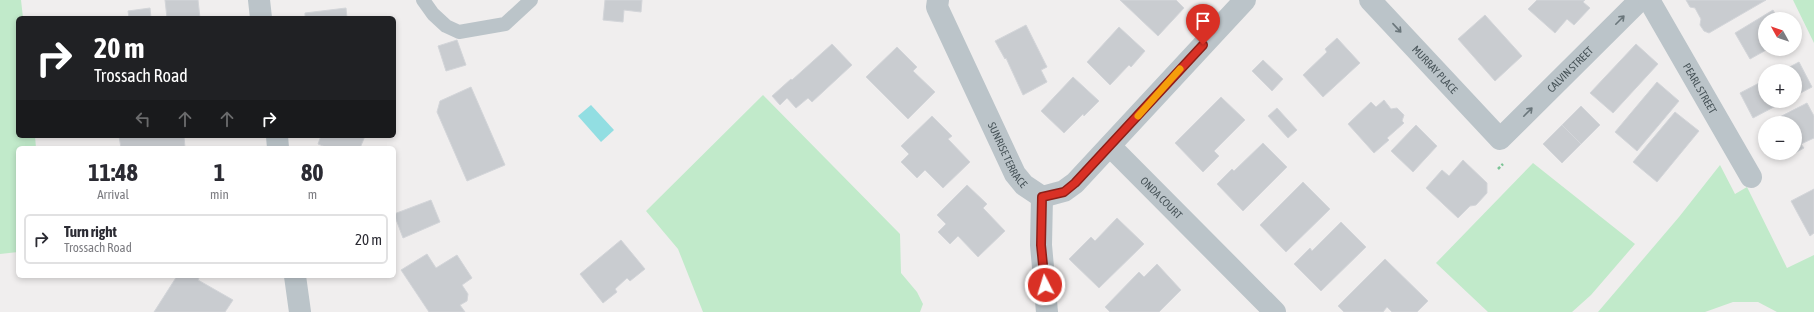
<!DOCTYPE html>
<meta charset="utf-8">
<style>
body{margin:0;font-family:"Asap Condensed",sans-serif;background:#f7f7f7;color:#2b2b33;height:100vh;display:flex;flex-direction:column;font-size:15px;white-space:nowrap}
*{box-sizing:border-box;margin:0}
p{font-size:13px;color:#7c7c81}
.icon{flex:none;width:22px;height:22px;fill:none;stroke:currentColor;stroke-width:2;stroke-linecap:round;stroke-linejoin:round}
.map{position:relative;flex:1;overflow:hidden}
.panel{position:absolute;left:16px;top:146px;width:380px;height:132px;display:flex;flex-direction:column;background:#fff;border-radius:6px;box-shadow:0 2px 6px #0003}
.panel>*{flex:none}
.top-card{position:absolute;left:16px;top:16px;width:380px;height:122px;border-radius:6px;box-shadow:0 2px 6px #0003;background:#202124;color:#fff;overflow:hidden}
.needle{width:26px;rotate:310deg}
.fabs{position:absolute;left:1758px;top:12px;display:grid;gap:8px}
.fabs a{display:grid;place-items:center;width:44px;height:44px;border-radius:50%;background:#fff;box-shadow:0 2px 6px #0003;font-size:20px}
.pin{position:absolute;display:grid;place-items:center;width:34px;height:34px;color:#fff;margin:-41px -17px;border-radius:50% 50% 50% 0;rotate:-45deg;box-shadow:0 0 4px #0007}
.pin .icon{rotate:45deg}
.me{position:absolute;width:44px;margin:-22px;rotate:355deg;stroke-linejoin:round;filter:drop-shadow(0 0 3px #0008)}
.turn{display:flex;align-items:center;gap:14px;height:84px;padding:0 12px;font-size:18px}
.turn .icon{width:52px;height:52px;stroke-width:2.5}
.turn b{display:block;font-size:28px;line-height:34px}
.lanes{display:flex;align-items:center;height:38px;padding:0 12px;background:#0003;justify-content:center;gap:20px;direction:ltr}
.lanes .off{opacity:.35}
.eta{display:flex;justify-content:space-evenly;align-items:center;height:68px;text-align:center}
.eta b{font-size:24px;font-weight:700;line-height:28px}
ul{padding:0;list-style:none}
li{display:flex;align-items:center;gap:12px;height:50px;margin:0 8px 6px;padding:0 4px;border:2px solid #e1e1e2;border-radius:6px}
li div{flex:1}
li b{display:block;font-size:15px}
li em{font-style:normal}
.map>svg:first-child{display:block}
</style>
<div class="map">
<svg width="1814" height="312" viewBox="0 0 1814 312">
<rect width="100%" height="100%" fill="#f0eeee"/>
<path fill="#c1eaca" d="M0 0H21L23 18H18V136H35L36 148H18V252L0 254Z
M1793 0H1814V43Z
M763 95 900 234 901 273 917 292 923 304 920 312H703L678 249 646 211Z
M1533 163 1635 244 1591 295 1572 312H1488L1436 263Z
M1720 165 1735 194 1747 187 1787 268 1814 255V312H1777L1758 302H1733L1705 312H1598L1679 217Z"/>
<path fill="#92dee2" d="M591 105 614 130 601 142 578 116Z"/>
<path fill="#c9ccd0" stroke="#d3d5d9" d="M165 0H198L200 18H167Z
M605 0H642L641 12 624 10 623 22 603 20Z
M1120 0H1176L1184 8 1158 36Z
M1537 0H1585L1583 2 1590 8 1574 25 1567 19 1555 33 1528 9Z
M1686 0H1766L1709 33 1704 31 1700 25 1701 19 1695 8 1690 7Z
M150 8 151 18H129L128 11Z
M346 8 347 18H305V13Z
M1773 10 1778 19H1765V49H1768L1750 59 1735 33Z
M1485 15 1522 56 1495 81 1458 39Z
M1026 25 1047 67 1041 70 1047 82 1023 95 1006 58 1005 59 995 41Z
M1119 27 1145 51 1131 67 1129 65 1110 85 1087 62Z
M1337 38 1360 63 1323 97 1303 75 1327 52 1325 49Z
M457 40 466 65 446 71 438 46Z
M832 44 852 65 812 102 808 98 796 108 787 98 780 105 772 96 791 79 792 80Z
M1636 44 1658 64 1613 113 1590 93Z
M897 47 917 67 913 71 935 92 908 119 866 77Z
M1263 60 1283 79 1272 91 1252 71Z
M1799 62 1812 87 1795 96V71H1782Z
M1073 77 1099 101 1084 116 1083 114 1064 133 1041 111Z
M1765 80V101H1785L1753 118 1740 93Z
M1657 82 1679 101 1637 151 1615 132Z
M471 87 505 165 467 181 437 112 440 101Z
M1221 97 1245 120 1214 151 1219 156 1203 172 1175 143Z
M1384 100 1391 109 1397 108 1404 115 1402 121 1404 123 1387 138 1389 140 1374 153 1348 124 1371 102 1376 107Z
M1807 103 1814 116V138L1801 144 1804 148 1795 153V123H1768Z
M1581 106 1600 125 1581 144 1562 125Z
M1277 108 1297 130 1288 138 1268 116Z
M1675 112 1699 131 1657 182 1633 162Z
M932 116 952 136 948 139 970 162 943 188 925 170 917 178 901 162 909 154 901 146Z
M1416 125 1437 146 1413 172 1391 151Z
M1562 125 1581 144 1562 163 1543 144Z
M119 136H184L185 148H121Z
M321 136H365L360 148H328L318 144Z
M1263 143 1287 167 1243 211 1217 184 1232 169 1234 171Z
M1778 153H1794L1785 157 1784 154 1779 156Z
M1463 160 1487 183V193L1476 205 1470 206 1458 218 1426 188 1442 170 1449 176Z
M1303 182 1330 209 1286 252 1260 225Z
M967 185 987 204 983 208 1005 231 978 257 958 236 950 244 938 232 946 224 937 215Z
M1814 189V233L1810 236 1791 201Z
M431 200 440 222 403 238 394 214Z
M1117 218 1144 244 1099 288 1069 259 1091 237 1095 241Z
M1341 222 1366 247 1321 291 1294 264 1310 248 1312 251Z
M621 240 645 269 630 281 627 278 615 289 617 292 603 303 580 274Z
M427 254 436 268 457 255 472 278 462 285 468 294 467 301 460 305 465 312H429L401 270Z
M1385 259 1428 301 1417 312H1392L1387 307 1383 312H1344L1338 306Z
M1157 264 1181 290 1159 312H1110L1105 307 1139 272 1144 277Z
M177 276H200L198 280 233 300 225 312H154Z"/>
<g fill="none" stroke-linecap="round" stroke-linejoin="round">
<path stroke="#7cc496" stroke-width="2.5" stroke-dasharray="3 2" stroke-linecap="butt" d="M1498 169 1503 164"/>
<path stroke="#bbc4c9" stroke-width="14" d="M423 0 433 14 446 26 459 32 505 24 531 0"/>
<g stroke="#bbc4c9" stroke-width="22">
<path d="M259 0 261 18"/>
<path id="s1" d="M938 0 937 7 1015 174 1024 185 1042 197"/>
<path id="s2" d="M1370 0 1500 139 1640 0"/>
<path id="s3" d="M1649 0 1751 177"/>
<path d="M277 136 278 148"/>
<path id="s4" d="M1110 146 1275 312"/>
<path d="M1042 197 1064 191 1075 183 1245 0"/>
<path d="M1042 197 1041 245 1047 312"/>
<path d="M295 276 300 312"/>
</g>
</g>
<defs><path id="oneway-shaft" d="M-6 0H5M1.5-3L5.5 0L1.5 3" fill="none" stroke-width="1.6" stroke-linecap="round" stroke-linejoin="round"/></defs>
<g stroke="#6a767b">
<use href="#oneway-shaft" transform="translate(1620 20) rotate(-45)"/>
<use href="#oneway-shaft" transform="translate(1397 28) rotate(47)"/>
<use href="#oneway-shaft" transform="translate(1528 112) rotate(-45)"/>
</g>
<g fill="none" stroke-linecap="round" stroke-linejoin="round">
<defs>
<path id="route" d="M1045 285 1041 245 1042 197 1064 192 1075 183 1203 45"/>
</defs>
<use href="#route" stroke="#8d1f18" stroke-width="10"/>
<use href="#route" stroke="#d93025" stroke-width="7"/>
<path stroke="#f59e0b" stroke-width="7" d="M1138 116 1180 69"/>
</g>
<g text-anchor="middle" stroke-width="3" stroke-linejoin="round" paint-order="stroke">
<g font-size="11" fill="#485459" stroke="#fff">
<text dy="4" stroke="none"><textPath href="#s2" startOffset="95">MURRAY PLACE</textPath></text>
<text dy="4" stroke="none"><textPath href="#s2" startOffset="289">CALVIN STREET</textPath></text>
<text dy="4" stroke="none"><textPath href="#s3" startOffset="102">PEARL STREET</textPath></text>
<text dy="4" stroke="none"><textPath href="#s1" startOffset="171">SUNRISE TERRACE</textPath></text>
<text dy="4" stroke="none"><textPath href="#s4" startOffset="73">ONDA COURT</textPath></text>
</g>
</g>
</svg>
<div class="fabs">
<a><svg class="needle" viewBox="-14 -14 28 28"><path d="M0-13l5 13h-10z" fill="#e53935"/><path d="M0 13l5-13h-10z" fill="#7c7c81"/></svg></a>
<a>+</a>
<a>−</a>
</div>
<div class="pin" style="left:1203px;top:45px;background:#d93025"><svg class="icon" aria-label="arrive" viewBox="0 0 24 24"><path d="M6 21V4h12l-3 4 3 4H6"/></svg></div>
<svg class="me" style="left:1045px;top:285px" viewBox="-20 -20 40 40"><circle r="17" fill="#d93025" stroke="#fff" stroke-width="3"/><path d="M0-11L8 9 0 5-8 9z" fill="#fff"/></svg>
<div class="top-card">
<div class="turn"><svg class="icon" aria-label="right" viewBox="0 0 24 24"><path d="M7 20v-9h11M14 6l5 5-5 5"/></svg><div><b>20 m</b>Trossach Road</div></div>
<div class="lanes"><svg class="icon off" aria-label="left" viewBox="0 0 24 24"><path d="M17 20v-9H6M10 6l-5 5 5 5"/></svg><svg class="icon off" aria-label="ahead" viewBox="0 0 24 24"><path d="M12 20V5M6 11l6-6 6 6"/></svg><svg class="icon off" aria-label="ahead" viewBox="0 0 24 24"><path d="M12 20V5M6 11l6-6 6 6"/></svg><svg class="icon" aria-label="right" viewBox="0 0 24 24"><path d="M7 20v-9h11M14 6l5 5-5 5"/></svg></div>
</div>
<section class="panel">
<div class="eta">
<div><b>11:48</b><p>Arrival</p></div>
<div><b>1</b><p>min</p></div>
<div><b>80</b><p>m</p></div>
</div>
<ul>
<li><svg class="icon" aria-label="right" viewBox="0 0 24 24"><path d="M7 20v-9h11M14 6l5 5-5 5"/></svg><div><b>Turn right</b><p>Trossach Road</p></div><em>20 m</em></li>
</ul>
</section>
</div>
